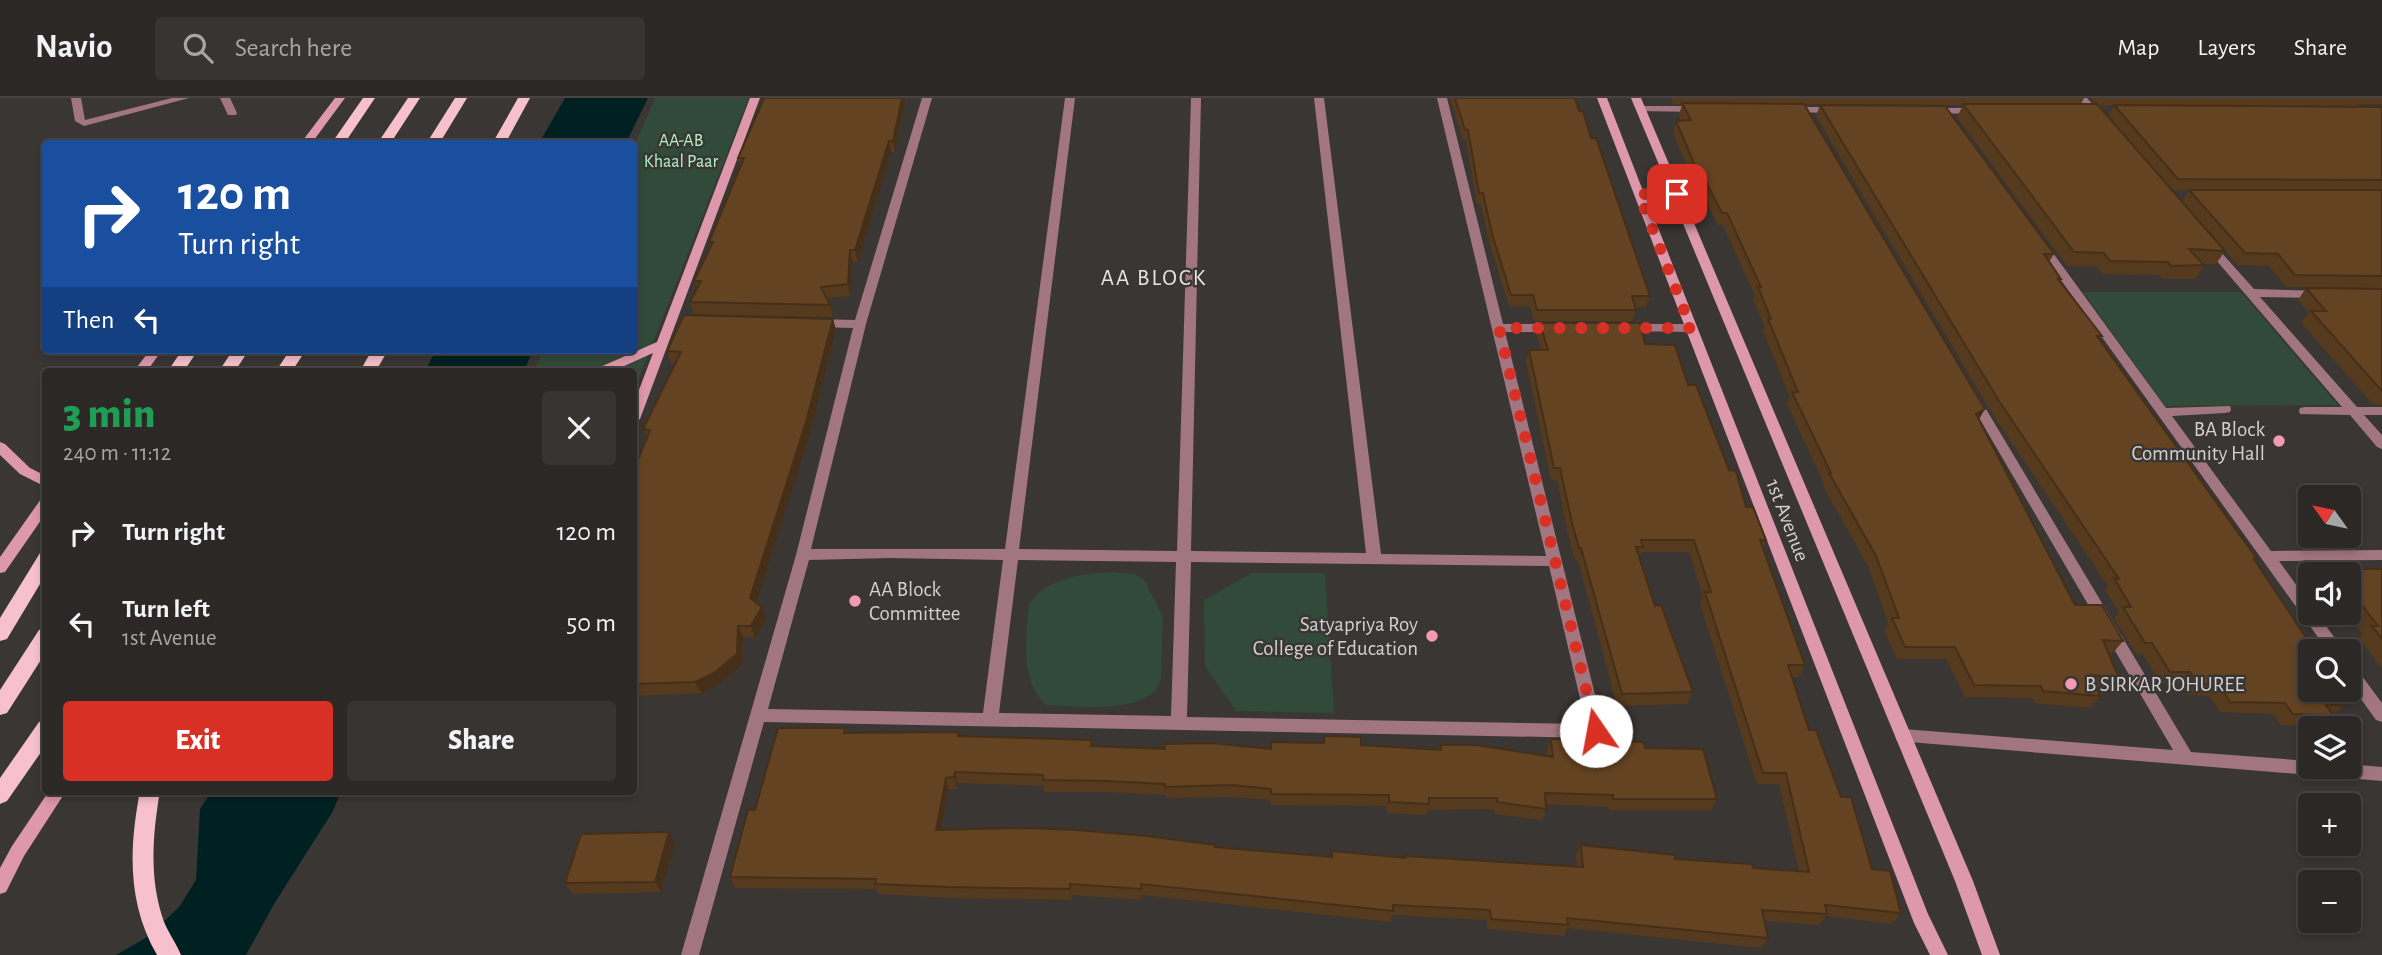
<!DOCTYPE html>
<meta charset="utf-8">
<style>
body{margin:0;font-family:"Alegreya Sans",sans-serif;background:#373432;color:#f1f3f6;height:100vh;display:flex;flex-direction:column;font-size:26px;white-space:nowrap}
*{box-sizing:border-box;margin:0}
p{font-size:23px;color:#a6a6a7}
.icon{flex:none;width:38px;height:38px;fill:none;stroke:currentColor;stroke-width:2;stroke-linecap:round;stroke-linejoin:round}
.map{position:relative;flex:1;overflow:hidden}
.panel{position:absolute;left:42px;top:270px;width:595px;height:427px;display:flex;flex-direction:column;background:#2b2826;border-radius:7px;box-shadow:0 4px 10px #0003,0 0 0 2px #474443}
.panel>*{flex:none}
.guide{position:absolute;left:42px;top:42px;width:595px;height:214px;border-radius:7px;box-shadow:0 4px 10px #0003,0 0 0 2px #474443;background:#1a4fa0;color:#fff;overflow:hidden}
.needle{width:46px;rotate:303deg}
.tools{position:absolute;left:2298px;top:387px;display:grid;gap:14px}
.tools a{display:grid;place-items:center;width:63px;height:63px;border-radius:7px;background:#2b2826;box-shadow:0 4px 10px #0003,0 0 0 2px #474443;font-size:35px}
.pin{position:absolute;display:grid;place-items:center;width:60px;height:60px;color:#fff;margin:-30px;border-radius:14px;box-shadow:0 4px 10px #0006}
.me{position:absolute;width:77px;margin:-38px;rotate:348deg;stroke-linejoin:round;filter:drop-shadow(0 0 5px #0008)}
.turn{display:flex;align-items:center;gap:24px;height:147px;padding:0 21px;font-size:32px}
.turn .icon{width:91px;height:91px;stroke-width:2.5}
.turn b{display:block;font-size:49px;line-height:60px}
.then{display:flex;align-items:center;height:66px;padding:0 21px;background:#0003;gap:14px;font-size:26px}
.round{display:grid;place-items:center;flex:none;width:74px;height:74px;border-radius:7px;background:#373432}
.summary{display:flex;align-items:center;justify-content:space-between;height:119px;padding:0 21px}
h1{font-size:42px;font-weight:800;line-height:52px;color:#1e9e55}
.cta{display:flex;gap:14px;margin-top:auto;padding:14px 21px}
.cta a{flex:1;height:80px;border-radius:7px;background:#d93025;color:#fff;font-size:28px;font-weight:800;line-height:80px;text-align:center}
.cta a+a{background:#373432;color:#f1f3f6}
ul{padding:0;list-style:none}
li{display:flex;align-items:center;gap:21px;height:91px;padding:0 21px}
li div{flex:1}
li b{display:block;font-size:26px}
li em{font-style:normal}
header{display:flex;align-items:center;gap:42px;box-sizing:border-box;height:98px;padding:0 35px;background:#2b2826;border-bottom:2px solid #474443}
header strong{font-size:33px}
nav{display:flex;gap:38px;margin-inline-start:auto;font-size:24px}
.search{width:490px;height:63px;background:#373432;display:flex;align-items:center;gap:18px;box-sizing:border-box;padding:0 24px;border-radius:7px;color:#a6a6a7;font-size:26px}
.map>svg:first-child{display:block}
</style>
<header>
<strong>Navio</strong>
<div class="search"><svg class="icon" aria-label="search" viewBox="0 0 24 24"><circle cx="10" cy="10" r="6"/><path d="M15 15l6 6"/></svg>Search here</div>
<nav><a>Map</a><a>Layers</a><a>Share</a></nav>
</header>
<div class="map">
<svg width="2382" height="857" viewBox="0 0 2382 857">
<rect width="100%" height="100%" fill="#393633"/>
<path fill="#314a3a" d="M655 0H749L634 293V273H534L543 252H634V48Z
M2083 194H2241L2338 307 2165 308Z
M1111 474 1135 476 1144 482 1163 518 1161 582C1149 618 1075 608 1046 607 1019 580 1026 541 1029 507 1042 481 1085 475 1111 474Z
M1252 475H1325L1334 615 1236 613 1205 568 1204 502Z"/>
<path fill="#002122" d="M565 0H648L626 45H539Z
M436 252H533L524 273H425Z
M212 693H341L333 713 274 806 246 857H116L149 838 179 809 196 782 200 711Z"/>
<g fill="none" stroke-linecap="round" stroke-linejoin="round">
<path fill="#a27681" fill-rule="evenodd" d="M71 0H81L85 22 172 0H189L84 28 75 23Z
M220 0H230L237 15 236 17H228Z
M922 0H932L866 226 811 451H1005L1065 0H1075L1019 451 1177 453 1191 0H1201L1191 453 1366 455 1314 0H1324L1381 456 1546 458 1437 0H1447L1503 226H1557L1563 230 1557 234H1505L1604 633 1602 638 1596 640 764 624 699 857H681L796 457 853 230 816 229 810 225 816 221 855 222ZM890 460 1003 462 983 615 768 611 809 462ZM1018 462 1176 464 1171 618 999 615ZM1191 464 1549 468 1586 626 1187 619Z
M2077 0H2087L2103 18V22H2095Z
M1641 8H1699L1704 11 1699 14 1637 13V9Z
M1789 9H1835L1840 12 1835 15 1785 14V10Z
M1933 10H1979L1984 13 1979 16 1929 15V11Z
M2041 143 2045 144 2166 310 2230 308 2231 311 2230 314 2225 315 2172 318 2271 453 2382 452V462L2279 463 2310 506V514H2316L2344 553H2328L2035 146Z
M2208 143 2212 144 2254 191 2324 193V199L2320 200 2260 199 2357 309H2382V317H2364L2382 337V351L2377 349 2350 317 2300 316 2299 313 2300 310 2305 309H2342L2204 148V144Z
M1623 226H1691L1697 230 1691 234 1619 233 1617 230Z
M1974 297 1980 301 2191 654 2310 663V668H2348V666L2382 669V683L1897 643 1895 638 1897 633 1903 631 2173 652 1968 301Z
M2348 564 2353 566 2382 605V624L2376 622 2348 583Z"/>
<path fill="#de98ab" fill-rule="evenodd" d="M335 0H345L311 46H300Z
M750 0H760L640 321 634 325V305L653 255 613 273H596L598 270 657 244Z
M1597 0H1607L1643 93H1670L1631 0H1641L1973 783 2000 857H1982L1955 783 1672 99H1646L1928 816 1948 857H1930L1914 825Z
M150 252H162L147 273H134Z
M0 344 5 346 30 370 46 378V389L20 376 0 357Z
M46 399V415L5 474 0 475V459L41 401Z
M49 693H66L24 758 6 794 0 796V770L12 748Z"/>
<path fill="#f6c0cd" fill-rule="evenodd" d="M363 0H375L344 46H331Z
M408 0H420L390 46H377Z
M455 0H467L439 46H426Z
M518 0H530L505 46H492Z
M182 252H198L184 273H168Z
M233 252H249L235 273H219Z
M290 252H306L292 273H276Z
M372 252H388L376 273H360Z
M46 453V476L7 541 0 543V520L40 455Z
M46 530V554L7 615 0 617V592L39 532Z
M46 622V647L7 703 0 706V680L39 624Z
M140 693H160C153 734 149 777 162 818 166 832 176 844 181 857H157C127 805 129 750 140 693Z"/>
</g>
<path fill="#563a1d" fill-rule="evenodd" d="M764 0H906L895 54H891L858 164H852L850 198 826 200 830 207 833 219 694 216 690 204 697 191 694 183 710 149 709 144 741 68 738 60Z
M1450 0H1575L1579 13 1591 40 1650 198 1646 209H1635L1636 212 1632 223H1534L1530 208H1509L1490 147 1481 106H1477L1466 42H1463Z
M1671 0H2084L2081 6H2096L2090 0H2382V6H2359L2357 9 2382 11V190L2286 189 2269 168 2237 167 2225 153 2216 166H2203L2204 167 2195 181H2163L2159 177 2102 176 2096 168H2067L1957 19 1963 7 1804 6 1979 321 2075 507 2123 543 2113 555H2109L2119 580 2109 592 2097 591 2100 598 2090 610 2034 605 2032 600 1965 599 1946 561H1897L1884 532 1888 525 1869 470 1823 388 1824 386 1787 306 1790 299 1763 233 1765 229 1753 201 1755 198 1723 127H1718L1702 96H1698L1673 35 1676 23H1681L1679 17 1682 6H1673ZM2098 7 2114 8 2108 18ZM2173 92H2189L2182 103Z
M1820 7 2054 156 2049 164 2061 181 2060 183 2102 238 2099 242 2257 461 2255 463 2343 595 2338 599 2344 607 2321 628 2281 627 2274 616 2220 614 2209 598 2187 597 2180 585H2160L2143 556H2136L2114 520 2119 515 2105 492 2108 488 1992 315 1816 18Z
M2306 190 2382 191V307L2373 306 2301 225 2309 215 2298 202Z
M833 221 836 232 810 336 756 505 766 520 755 540 743 539 742 567 719 586 701 595 634 598V372L647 339 643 331 676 265H671L667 253Z
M1540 225 1645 246 1688 287 1746 409 1766 442 1763 449 1805 567 1799 579H1792L1809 632 1841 699 1872 771 1901 815 1892 826 1826 818 1819 827 1764 823 1768 840 1761 850 1567 830 1564 838 1487 831V822L1392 817 1391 824 1142 797 1141 802 1072 797 1071 802 950 800 878 796 877 791 735 790 730 779 755 712 845 630 846 635 960 639 1092 648 1165 651H1270L1271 644 1323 645 1324 638 1361 647 1439 652 1440 647 1548 658 1547 652 1551 641 1645 650 1717 701 1711 712H1609L1608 709 1546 706V711L1542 722 1494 716V711L1428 712 1426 717 1387 715V708L1270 707V702L1231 699 1165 700V697L1108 694H1044V688L957 685V691H948L941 732 1215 749 1331 759 1332 753 1404 760 1405 758 1577 769 1576 758 1581 747 1675 761 1753 770 1799 773 1779 686H1757L1700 506 1703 498 1689 454H1641L1639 459 1655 508 1693 594 1687 606 1617 608 1578 462H1575L1568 437 1557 382H1551L1526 264 1529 252H1541L1537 237Z
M2335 471H2382V571L2359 540 2363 537 2346 514H2348V476H2329Z
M675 745 661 794 572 796 565 785Z"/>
<path fill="#462f18" d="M902 0H906L895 54 893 43Z
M889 43 891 54 858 164 855 152Z
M850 152 852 164 850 198 848 186Z
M833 221 836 232 810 336 754 512 750 500Z
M1985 311 1978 323 1976 316Z
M762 509 766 520 755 540 751 528Z
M738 528 743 539 742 567 719 586 701 595 695 584Z
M955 674 957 685V691L954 679Z
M946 680 948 691 939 743 936 732Z
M669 734 675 745 661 794 655 784Z"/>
<path fill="#644322" stroke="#462f18" stroke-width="2" d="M764 0H902L893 43H889L855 152H850L848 186 821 189 830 207 690 204 701 183H694L713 144H709L744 60H738Z
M1455 0H1575L1579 13H1583L1591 40H1596L1650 198H1632L1636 212H1537L1533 197H1511L1492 136 1483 95H1479L1468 32H1465Z
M1682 5 1804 6 1985 311 1976 316 2075 507H2102L2123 543 2103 542 2119 580 2091 577 2100 598 2043 593 2041 588 1974 587 1955 549H1905L1892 520H1899L1876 458 1829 375H1831L1792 294H1798L1768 221H1771L1758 189H1761L1727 115H1722L1706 84H1702L1676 23 1691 22Z
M1963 6H2097L2225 153 2189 151 2204 167 2171 168 2168 164 2110 163 2104 155 2074 154Z
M1820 7 1945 8 2054 156H2044L2061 181H2058L2102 238H2097L2257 461H2254L2315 553H2310V592H2341L2343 595H2335L2344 607H2326L2333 617 2293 616 2285 605 2230 604 2219 587 2198 586 2190 574H2170L2152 545H2145L2123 509H2131L2114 480 2119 481 1999 303Z
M2114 7 2380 9 2382 11V82L2178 81Z
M2189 92H2382V178L2295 177 2278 156 2245 155Z
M2306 190 2382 191V293L2311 213H2326Z
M684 217 833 221 806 324 750 500 762 509 751 528H738L737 556 714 575 695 584 634 586V372L650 332 643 331 681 254 667 253Z
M1540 225H1640L1645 246 1675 247 1688 287H1696L1729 372 1736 373 1746 409H1753L1766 442H1760L1805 567H1788L1809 632H1816L1841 699H1851L1872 771 1890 773 1901 815 1825 807 1827 816 1762 812 1768 840 1567 820 1568 827 1491 821 1490 812 1393 807V813L1141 786V791L1070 786V791L947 789 875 786 876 781 730 779 748 712H755L778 630H845L844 635 959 634 958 638 1092 642 1091 648 1165 651V646L1211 645 1271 651V644L1324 645V638L1361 639V647L1441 652 1440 647H1476L1553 659 1551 641 1643 644 1645 650 1703 651 1717 701H1613V697L1545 695 1546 711 1497 704V700H1429V706L1389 704V697L1271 696V691L1232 687 1165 689V686L1107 683 1043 682V677L955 674 954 679 946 680 936 732 1023 730 1077 732 1147 738 1215 747V749L1332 759V753L1405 760V758L1583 769 1581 747 1675 757V761L1752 766 1753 770 1809 774 1786 675H1763L1705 494H1711L1694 442H1641L1643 449H1636L1655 508 1661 507 1693 594 1622 596 1581 450H1579L1572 425 1560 370H1554L1529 252H1548Z
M2335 471H2382V541L2372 528H2378L2348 489V476H2339Z
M669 734 655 784 565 785 581 736Z"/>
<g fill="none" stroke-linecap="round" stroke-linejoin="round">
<path stroke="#d93025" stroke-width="12" stroke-dasharray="0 21.6" d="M1596 633 1499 230H1691L1639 96H1677"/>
</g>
<g fill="#f19ab1" stroke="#393633" stroke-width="2.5">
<circle cx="2279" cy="343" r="7"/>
<circle cx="855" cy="503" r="7"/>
<circle cx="1432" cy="538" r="7"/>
<circle cx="2071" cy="586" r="7"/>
</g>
<g text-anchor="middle" stroke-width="5" stroke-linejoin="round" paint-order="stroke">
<g font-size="18" fill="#aef6c8" stroke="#393633">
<text x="681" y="48">AA-AB<tspan x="681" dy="21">Khaal Paar</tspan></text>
</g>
<g font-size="21" fill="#d2d1cf" stroke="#393633" text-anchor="end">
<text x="2265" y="338">BA Block<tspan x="2265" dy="24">Community Hall</tspan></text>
<text x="869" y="498" text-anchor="start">AA Block<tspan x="869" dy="24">Committee</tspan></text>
<text x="1418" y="533">Satyapriya Roy<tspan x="1418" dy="24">College of Education</tspan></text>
<text x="2085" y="593" text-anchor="start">B SIRKAR JOHUREE</text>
</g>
<g font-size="21" fill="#d2d1cf" stroke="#393633">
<text transform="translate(1788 422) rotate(69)" y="7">1st Avenue</text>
</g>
<g font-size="23" letter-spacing="2" fill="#e6e3df" stroke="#393633">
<text x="1154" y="187">AA BLOCK</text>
</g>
</g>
</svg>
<div class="tools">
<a><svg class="needle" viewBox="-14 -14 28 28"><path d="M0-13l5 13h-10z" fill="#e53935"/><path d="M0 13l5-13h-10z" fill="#a6a6a7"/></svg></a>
<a><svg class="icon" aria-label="sound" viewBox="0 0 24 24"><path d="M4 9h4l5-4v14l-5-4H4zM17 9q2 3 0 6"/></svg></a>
<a><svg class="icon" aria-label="search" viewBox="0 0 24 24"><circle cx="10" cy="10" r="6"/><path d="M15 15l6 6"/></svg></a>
<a><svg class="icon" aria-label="layers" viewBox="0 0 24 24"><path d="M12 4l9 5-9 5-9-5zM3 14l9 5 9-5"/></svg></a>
<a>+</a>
<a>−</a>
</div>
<div class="pin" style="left:1677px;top:96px;background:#d93025"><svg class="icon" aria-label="arrive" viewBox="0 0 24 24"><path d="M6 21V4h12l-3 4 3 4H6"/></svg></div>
<svg class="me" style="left:1596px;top:633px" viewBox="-20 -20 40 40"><circle r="19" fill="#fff"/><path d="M0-13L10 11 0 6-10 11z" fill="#d93025"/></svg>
<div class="guide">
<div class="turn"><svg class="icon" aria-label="right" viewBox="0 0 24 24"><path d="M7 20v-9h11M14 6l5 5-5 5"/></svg><div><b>120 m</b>Turn right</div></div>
<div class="then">Then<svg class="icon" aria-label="left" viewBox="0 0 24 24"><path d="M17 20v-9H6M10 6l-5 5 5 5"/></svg></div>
</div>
<section class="panel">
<div class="summary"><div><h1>3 min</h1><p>240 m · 11:12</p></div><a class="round"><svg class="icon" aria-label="close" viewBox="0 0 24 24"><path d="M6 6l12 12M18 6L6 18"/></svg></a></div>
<ul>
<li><svg class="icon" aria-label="right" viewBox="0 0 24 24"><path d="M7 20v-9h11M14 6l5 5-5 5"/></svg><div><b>Turn right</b></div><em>120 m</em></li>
<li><svg class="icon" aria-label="left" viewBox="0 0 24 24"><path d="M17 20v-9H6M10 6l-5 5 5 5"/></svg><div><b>Turn left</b><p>1st Avenue</p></div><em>50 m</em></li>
</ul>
<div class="cta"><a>Exit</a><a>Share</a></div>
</section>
</div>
